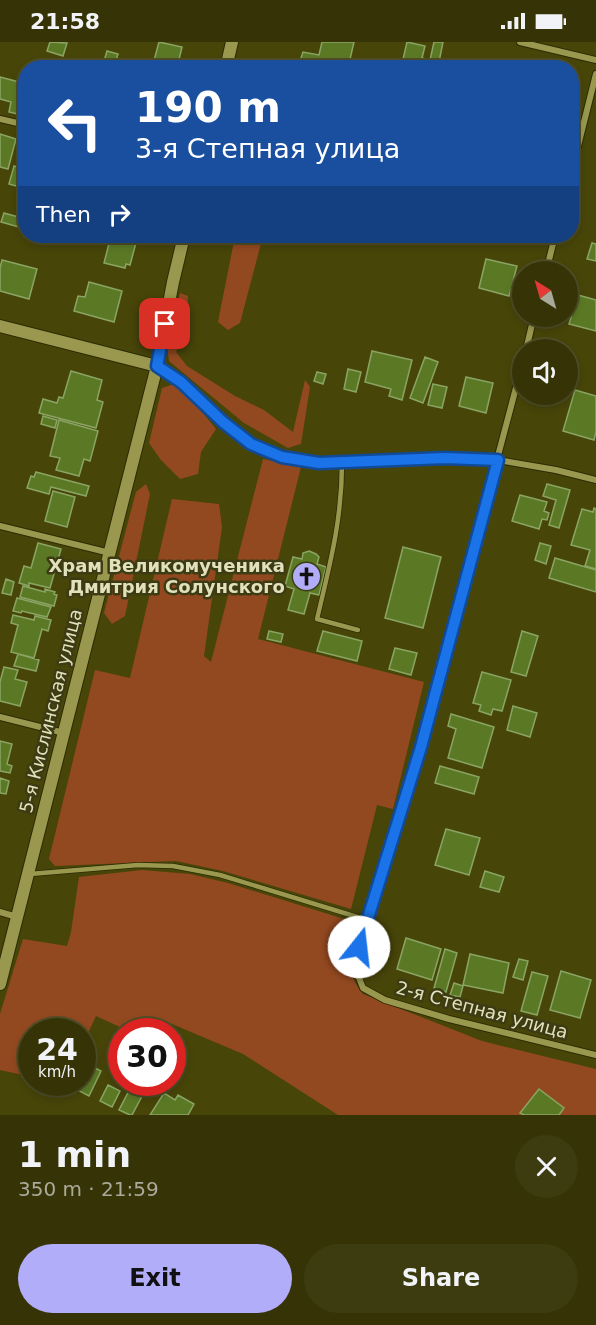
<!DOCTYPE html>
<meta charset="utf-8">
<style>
body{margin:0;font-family:"DejaVu Sans",sans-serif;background:#3d3c11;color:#f1f3f6;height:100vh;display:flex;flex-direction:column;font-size:22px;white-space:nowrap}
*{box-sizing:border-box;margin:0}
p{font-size:20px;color:#aaaa9b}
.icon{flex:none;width:33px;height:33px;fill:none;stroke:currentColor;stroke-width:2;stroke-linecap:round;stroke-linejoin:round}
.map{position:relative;height:1073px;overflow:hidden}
.sheet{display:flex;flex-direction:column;background:#363407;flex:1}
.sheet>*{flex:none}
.banner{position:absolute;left:18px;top:18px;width:561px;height:183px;border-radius:24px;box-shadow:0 3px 9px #0003,0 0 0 2px #504f28;background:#1a4fa0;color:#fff;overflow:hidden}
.needle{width:39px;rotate:323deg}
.controls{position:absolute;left:512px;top:219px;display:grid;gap:12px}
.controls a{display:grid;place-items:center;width:66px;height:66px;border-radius:50%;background:#363407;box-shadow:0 3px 9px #0003,0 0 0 2px #504f28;font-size:30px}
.speed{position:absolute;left:18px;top:976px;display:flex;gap:12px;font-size:30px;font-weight:700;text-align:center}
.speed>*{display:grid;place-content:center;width:78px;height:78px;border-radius:50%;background:#363407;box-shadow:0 3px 9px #0003,0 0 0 2px #504f28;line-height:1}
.speed small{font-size:15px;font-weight:400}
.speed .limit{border:9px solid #d22;background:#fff;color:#111}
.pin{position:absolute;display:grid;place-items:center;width:51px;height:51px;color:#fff;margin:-26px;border-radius:12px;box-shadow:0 3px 9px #0006}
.me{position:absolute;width:66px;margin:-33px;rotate:16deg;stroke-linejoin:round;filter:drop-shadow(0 0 4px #0008)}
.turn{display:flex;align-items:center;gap:21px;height:126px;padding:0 18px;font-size:27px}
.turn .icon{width:78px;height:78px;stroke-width:2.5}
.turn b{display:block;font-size:42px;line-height:51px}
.then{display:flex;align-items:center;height:57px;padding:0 18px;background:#0003;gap:12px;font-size:22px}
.round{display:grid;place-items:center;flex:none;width:63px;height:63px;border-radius:32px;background:#3d3c11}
.summary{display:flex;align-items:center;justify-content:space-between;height:102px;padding:0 18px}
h1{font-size:36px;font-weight:700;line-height:45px}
.cta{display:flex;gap:12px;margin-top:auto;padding:12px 18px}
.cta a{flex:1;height:69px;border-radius:36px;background:#b2adf9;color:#111;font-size:24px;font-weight:700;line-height:69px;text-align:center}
.cta a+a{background:#3d3c11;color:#f1f3f6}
.status{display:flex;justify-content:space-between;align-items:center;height:42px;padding:0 30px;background:#363407;direction:ltr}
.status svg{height:16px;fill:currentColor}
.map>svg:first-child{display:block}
</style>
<div class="status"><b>21:58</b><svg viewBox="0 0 49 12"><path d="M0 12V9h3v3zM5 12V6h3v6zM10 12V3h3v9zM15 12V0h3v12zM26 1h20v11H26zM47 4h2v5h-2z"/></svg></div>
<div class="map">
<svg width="596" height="1073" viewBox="0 0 596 1073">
<rect width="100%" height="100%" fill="#484509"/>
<path fill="#934920" d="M235 194H263L240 281 228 288 218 280Z
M180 251 188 254 186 289 176 310 187 324 235 354 264 368 293 390 305 338 310 345 301 402 288 406 244 381 169 319 167 304Z
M174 342 190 355 216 387 201 410 198 432 180 437 161 418 149 401 162 346Z
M263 417 301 425 258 597 424 640 393 767 377 763 351 867 223 829 176 819 55 824 49 817 95 628 130 636 172 457 219 462 222 485 204 614 211 620Z
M146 442 150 452 125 574 112 582 104 571 136 450Z
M142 828 190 832 228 841 357 881C351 912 342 926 363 952L482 999 596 1027V1073H338L243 1012 165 979 159 990H131L96 974 83 1002 82 990 34 988 32 990 23 1033 0 1028V972L23 897 67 904 71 890 79 835Z"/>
<path fill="#5b7925" stroke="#8aa563" stroke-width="1.5" d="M50 0 67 1 63 14 47 9Z
M159 0 182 5 177 26H152Z
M322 0H354L348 26H326L300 19 303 10 319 13Z
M407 0 425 4 422 16 430 18 428 26H401Z
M434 0H443L439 20 430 18Z
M107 9 118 12 114 26H102Z
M0 35 23 41 21 45 25 46 18 72 9 70 11 60 0 57Z
M0 92 16 97 8 127 0 125Z
M14 124 25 127 20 145 9 142Z
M4 171 26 177V187L1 180Z
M111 194H124L137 197 130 223 126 222 125 226 104 221Z
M592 201 596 202V219L587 217Z
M486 217 517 224 509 254 479 246Z
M2 218 37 227 29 257 0 249V226Z
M89 240 122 249 114 280 74 269 78 254 85 255Z
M578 253 596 258V289L569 282Z
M372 309 412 318 402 358 389 354 391 347 365 340Z
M425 315 438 320 423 361 410 356Z
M348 327 361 330 356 350 344 347Z
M71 329 102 338 97 358 103 360 96 386 39 371 43 357 57 361 59 355 63 356Z
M317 330 326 332 323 342 314 339Z
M466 335 493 341 486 371 459 364Z
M433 342 447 345 442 366 428 363Z
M575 348 596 354V390L594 398 563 389Z
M43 374 57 378 55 386 41 382Z
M59 378 98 389 90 419 84 417 79 434 56 428 60 416 50 414Z
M36 430 89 444 86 454 51 445 49 452 27 446 31 434 34 435Z
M547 442 570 448 559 486 549 483 556 458 543 454Z
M53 449 75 455 67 485 45 479Z
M520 453 547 460 544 469 549 471 547 478 542 477 539 487 512 479Z
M594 466 596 467V527L585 524 590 508 571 503 582 467 593 470Z
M38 501 61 507 50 546 29 541V544L19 541 24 524 31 526Z
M540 501 551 504 546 522 535 518Z
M403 505 441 515 423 586 385 576Z
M309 509 316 512 319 515 317 522 326 525 319 553 310 551 304 572 288 568 294 547 285 544 293 515 302 517 303 511Z
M555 516 596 528V550L549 536Z
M6 537 14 540 11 553 2 551Z
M23 544 45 550V547L55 550 54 552 57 553 54 564 20 555Z
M17 556 51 565 47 575 22 569 21 571 13 569Z
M13 573 34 578 35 574 51 578 48 589 42 587 34 616 11 610 18 583 11 581Z
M269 589 283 592 281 600 267 597Z
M323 589 362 599 357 619 317 609Z
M522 589 538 594 526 634 511 630Z
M395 606 417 611 411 633 389 627Z
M18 612 39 618 36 629 14 624Z
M4 625 18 628 15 637 27 640 20 664 0 659V640Z
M482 630 511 638 502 669 493 667 491 673 479 669 481 663 473 661Z
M513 664 537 671 530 695 507 688Z
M451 672 494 685 482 726 448 716 456 687 448 684Z
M0 699 12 702 7 722 12 724 10 731 0 729Z
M440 724 479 735 474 752 435 741Z
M0 736 9 739 6 752 0 751Z
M446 787 480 796 469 833 435 823Z
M485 829 504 835 499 850 480 845Z
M406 896 441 907 432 938 397 927Z
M445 907 457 911 446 950 434 946Z
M470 912 509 921 503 951 463 943Z
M519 917 528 919 523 938 513 935Z
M561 929 591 938 580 976 550 968Z
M532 930 548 934 537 973 521 969Z
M454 941 463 944 460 955 450 953Z
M82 1019 101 1029 89 1054 68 1043 69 1041H82Z
M133 1041H149L132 1073H130L119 1068Z
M108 1043 120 1049 112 1065 100 1059Z
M539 1047 564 1066 559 1073H524L520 1071Z
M164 1051 175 1058 178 1053 194 1062 188 1073H150Z"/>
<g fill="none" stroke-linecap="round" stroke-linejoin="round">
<defs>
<path id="lane" d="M342 420C342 478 330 522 317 577L358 588
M30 832 138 823 173 824 220 833 367 878"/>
<path id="street" d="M520 0 596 18
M0 77 26 83
M572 128 596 32
M546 230 555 194
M526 308 534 274
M522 323 421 705 367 878 359 905 356 928 363 946 385 958 449 977 596 1013
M157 324 181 340 223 380 251 402 282 415 319 421 445 416 498 418 556 428 596 438
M0 484 110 511
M0 675 64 691
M0 870 17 875"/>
<path id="secondary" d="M226 26 232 0
M0 284 157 324
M0 942 157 324 173 240 184 194"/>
</defs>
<use href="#lane" stroke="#2d2b03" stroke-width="6"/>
<use href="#street" stroke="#2d2b03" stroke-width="8"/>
<use href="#secondary" stroke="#2d2b03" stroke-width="14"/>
<use href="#lane" stroke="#9a984f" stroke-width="4.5"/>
<use href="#street" stroke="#9a984f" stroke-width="6"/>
<use href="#secondary" stroke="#9a984f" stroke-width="12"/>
</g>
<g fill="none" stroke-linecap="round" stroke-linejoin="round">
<defs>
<path id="route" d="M165 282 157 324 181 340 223 380 251 402 282 415 319 421 445 416 498 418 421 705 359 905"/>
</defs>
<use href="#route" stroke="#114b97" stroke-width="15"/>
<use href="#route" stroke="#1a73e8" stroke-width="10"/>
</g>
<defs>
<symbol id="church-disc" viewBox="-11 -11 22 22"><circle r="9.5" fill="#b2adf9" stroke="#3c3b14"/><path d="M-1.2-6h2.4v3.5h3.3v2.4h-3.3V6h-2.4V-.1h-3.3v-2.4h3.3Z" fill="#111"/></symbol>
</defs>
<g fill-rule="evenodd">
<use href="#church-disc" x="290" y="518" width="33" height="33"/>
</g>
<g text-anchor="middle" stroke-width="5" stroke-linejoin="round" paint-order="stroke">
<g font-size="18" font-weight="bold" fill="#e1e1bc" stroke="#3c3b14" text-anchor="end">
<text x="285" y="530">Храм Великомученика<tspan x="285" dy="21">Дмитрия Солунского</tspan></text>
</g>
<g font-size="18" fill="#e1e1bc" stroke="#3c3b14">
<text transform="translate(51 669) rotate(-76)" y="6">5-я Кислинская улица</text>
<text transform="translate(482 968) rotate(15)" y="6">2-я Степная улица</text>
</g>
</g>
</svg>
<div class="controls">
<a><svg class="needle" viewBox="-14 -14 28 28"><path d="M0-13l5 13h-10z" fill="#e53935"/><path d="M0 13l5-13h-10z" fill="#aaaa9b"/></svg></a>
<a><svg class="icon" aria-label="sound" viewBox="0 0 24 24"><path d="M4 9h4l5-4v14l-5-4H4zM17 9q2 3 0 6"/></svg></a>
</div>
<div class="speed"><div>24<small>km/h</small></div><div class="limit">30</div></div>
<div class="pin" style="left:165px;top:282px;background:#d93025"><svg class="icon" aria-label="arrive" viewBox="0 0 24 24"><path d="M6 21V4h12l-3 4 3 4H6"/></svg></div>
<svg class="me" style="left:359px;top:905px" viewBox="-20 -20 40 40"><circle r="19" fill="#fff"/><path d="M0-13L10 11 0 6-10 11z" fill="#1a73e8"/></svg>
<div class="banner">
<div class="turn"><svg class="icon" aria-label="left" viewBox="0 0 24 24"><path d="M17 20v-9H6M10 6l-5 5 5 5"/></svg><div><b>190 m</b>3-я Степная улица</div></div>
<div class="then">Then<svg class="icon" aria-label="right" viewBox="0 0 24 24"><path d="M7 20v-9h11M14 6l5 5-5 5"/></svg></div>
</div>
</div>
<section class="sheet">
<div class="summary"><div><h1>1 min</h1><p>350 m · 21:59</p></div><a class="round"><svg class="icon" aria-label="close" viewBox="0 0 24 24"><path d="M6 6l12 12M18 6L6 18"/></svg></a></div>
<div class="cta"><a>Exit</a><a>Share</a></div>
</section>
